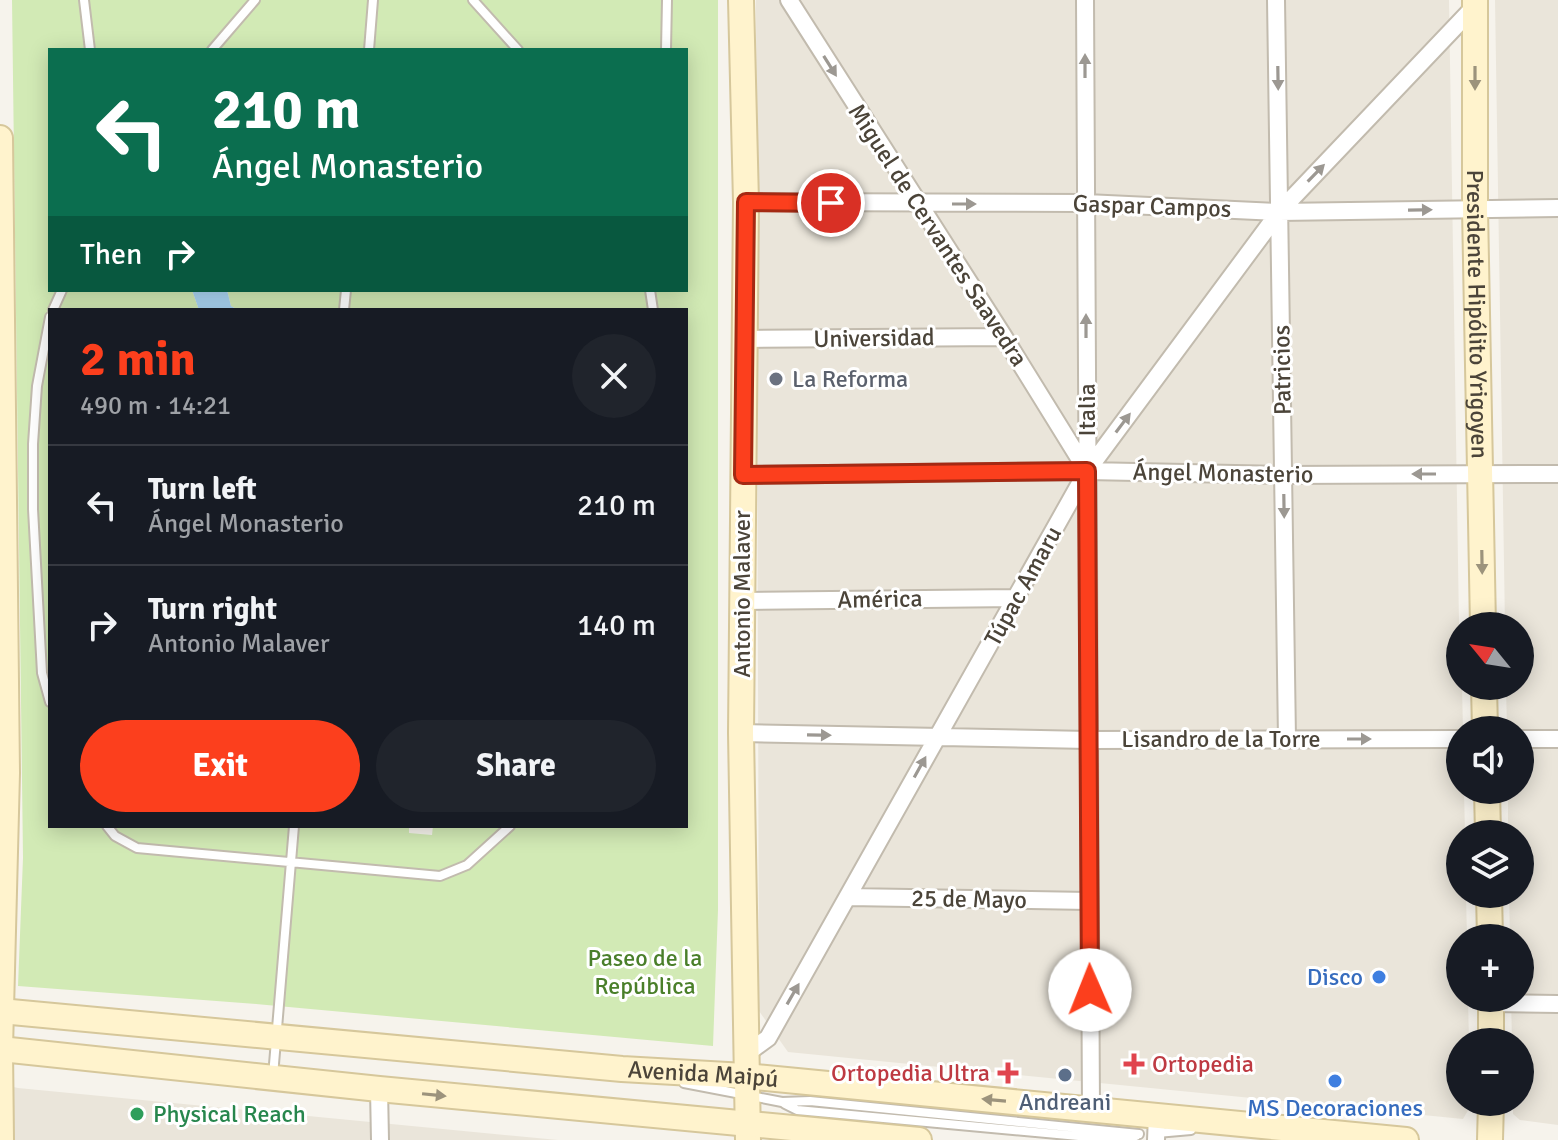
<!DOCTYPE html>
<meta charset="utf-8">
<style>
body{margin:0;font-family:Signika,sans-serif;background:#20242c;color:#f1f3f6;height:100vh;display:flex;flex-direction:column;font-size:30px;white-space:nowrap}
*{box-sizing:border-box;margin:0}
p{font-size:26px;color:#9ea1a6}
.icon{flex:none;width:44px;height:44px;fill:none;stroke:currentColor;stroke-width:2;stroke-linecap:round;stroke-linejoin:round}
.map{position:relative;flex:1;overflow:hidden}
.panel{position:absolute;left:48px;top:308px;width:640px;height:520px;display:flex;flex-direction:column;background:#171b24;border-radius:0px;box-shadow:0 4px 20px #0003}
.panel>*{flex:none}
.banner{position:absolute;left:48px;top:48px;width:640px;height:244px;border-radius:0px;box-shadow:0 4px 20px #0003;background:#0b6e4f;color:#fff;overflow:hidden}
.needle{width:52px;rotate:300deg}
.fabs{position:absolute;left:1446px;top:612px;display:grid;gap:16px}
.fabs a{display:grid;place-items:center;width:88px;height:88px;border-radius:50%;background:#171b24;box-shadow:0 4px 20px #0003;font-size:40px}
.pin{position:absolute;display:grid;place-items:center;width:68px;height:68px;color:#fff;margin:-34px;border:4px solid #fff;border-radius:50%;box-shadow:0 2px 8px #0007}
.me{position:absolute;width:88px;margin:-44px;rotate:359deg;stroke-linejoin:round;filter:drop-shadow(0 0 6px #0008)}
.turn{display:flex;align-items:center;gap:28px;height:168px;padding:0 32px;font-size:36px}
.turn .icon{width:104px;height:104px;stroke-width:2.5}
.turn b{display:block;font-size:56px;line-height:68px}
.then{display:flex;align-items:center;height:76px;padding:0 32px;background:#0003;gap:16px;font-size:30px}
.round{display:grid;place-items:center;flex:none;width:84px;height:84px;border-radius:42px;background:#20242c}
.head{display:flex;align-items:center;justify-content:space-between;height:136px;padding:0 32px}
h1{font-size:48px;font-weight:700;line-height:60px;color:#fc3f1d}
.button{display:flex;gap:16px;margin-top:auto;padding:16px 32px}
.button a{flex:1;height:92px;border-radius:48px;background:#fc3f1d;color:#fff;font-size:32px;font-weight:700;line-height:92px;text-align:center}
.button a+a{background:#20242c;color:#f1f3f6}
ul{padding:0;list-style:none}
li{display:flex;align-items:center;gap:24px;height:120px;padding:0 32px;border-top:2px solid #363941}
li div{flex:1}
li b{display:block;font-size:30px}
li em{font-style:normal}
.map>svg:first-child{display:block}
</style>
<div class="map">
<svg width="1558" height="1140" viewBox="0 0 1558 1140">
<rect width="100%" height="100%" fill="#f6f3ec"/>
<path fill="#eae5da" d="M756 0H1449L1460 686H1462L1463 730H1460V790H1464L1465 834H1460V894H1466L1467 938H1460V998H1468L1469 1042H1460V1102H1470V1107L1463 1119 788 1052 759 1011Z
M1495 0H1558V1125L1520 1120 1513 1114V1102H1520V1042H1512L1511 998H1520V938H1510L1509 894H1520V834H1508V790H1520V730H1507L1506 686H1520V626H1505Z
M0 1084 18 1088 558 1140H0Z"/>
<path fill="#d2eab5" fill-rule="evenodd" d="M12 0H718V910L713 1046 256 1004 18 986 23 858ZM50 50H686V290H227L231 306 238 310H686V826H433L432 835 409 833V826H50V310H199L192 290H50Z"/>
<path fill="#a9d4f2" d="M192 290H227L231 306 238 310H199Z"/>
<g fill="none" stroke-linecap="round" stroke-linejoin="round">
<defs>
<path id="lane" d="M84 0 90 50
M473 0 518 50
M212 50 255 0
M369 50 373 0
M666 50 667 0
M650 290 653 310
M53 310 62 290
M344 310 346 290
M50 317 37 386 33 444V509L42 673 50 702
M107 826 115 836 137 848 440 876 467 865 510 826
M273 1076 294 826
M684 1083 782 1102 810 1101 1139 1134
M785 1104 797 1110 1122 1140 1136 1136
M1157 1133 1191 1130"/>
<path id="street" d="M789 0 1004 337 1087 471
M1085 0 1091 1109
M1276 0 1287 739
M746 202 1086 203 1279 212 1558 208
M745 339 1004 337
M743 475 1087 471 1283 475 1558 474
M742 601 1017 598
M741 733 1088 740 1460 739
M1520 739H1558
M848 897 1089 901
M1491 1003 1558 1004
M746 1054 768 1038 1087 471 1279 212 1475 6
M379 1089 380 1140
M1156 1140 1157 1115"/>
<g id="secondary">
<path d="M741 0 746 202 741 733 748 1140"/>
<path id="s1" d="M1475 0V209L1483 626"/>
<path d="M0 138 7 773 0 1049 1 1140"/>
<path d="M1484 686 1485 730"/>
<path d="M1487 790 1488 834"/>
<path d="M1489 894 1490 938"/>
<path id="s2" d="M0 1011 622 1069 745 1076 1406 1140"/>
<path d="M1491 1042V998"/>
<path d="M0 1049 379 1089 919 1140"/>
<path d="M1490 1140 1491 1102"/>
</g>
</defs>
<use href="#lane" stroke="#c2bbae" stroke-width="12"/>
<use href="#street" stroke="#c2bbae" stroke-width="20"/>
<use href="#secondary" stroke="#d6c79b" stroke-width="28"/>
<use href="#lane" stroke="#fff" stroke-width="8"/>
<use href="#street" stroke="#fff" stroke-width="16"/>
<use href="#secondary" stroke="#fff3cd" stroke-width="24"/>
</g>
<defs><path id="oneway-solid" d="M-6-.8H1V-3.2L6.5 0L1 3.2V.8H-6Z" transform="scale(2)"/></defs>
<g fill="#9c9892">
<use href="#oneway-solid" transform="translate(830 66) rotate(58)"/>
<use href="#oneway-solid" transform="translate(1085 66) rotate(-90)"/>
<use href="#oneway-solid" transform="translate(1278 78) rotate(89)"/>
<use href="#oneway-solid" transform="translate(1316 173) rotate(-46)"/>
<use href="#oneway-solid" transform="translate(964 204)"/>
<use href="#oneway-solid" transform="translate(1420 210) rotate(-1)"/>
<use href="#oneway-solid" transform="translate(1086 326) rotate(-90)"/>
<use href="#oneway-solid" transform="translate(1123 423) rotate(-53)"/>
<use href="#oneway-solid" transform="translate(1424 474) rotate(180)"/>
<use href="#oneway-solid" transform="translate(1284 506) rotate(89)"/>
<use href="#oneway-solid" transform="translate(819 735) rotate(1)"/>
<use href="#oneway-solid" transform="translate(1359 739)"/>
<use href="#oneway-solid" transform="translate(920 767) rotate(-61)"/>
<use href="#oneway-solid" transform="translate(793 994) rotate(-60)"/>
</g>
<g fill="#9c937c">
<use href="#oneway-solid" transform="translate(1475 78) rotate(90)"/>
<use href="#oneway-solid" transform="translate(1482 562) rotate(89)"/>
<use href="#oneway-solid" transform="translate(434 1095) rotate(6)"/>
<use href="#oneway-solid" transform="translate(994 1100) rotate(-175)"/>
</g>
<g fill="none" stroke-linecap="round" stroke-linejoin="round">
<defs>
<path id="route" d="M831 203 746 202 743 475 1087 471 1090 990"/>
</defs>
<use href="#route" stroke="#a42913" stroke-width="20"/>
<use href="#route" stroke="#fc3f1d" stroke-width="14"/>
</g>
<circle fill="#6b7280" stroke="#fff" stroke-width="3" cx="776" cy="379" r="8"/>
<g fill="#3f7fe0" stroke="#fff" stroke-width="3">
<circle cx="1379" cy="977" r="8"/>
<circle cx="1335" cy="1081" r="8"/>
</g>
<g fill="#e0444e" stroke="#fff" stroke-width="3">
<path d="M1130 1052h8v8h8v8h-8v8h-8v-8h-8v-8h8z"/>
<path d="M1004 1061h8v8h8v8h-8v8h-8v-8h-8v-8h8z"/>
</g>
<circle fill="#5c6f8a" stroke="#fff" stroke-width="3" cx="1065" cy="1075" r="8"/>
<circle fill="#2e9e5b" stroke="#fff" stroke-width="3" cx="137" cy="1114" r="8"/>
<g text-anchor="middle" stroke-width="6" stroke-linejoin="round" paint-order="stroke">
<g font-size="24" fill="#4b4439" stroke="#fff">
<text transform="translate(1152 206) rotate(2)" y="8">Gaspar Campos</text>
<text transform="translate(938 235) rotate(57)" y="8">Miguel de Cervantes Saavedra</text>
<text dy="8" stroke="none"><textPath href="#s1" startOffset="314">Presidente Hipólito Yrigoyen</textPath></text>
<text transform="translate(874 338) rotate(-1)" y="8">Universidad</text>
<text transform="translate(1282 370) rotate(-91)" y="8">Patricios</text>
<text transform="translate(1087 410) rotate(-90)" y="8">Italia</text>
<text transform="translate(1223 473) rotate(1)" y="8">Ángel Monasterio</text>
<text transform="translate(1023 586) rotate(-61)" y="8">Túpac Amaru</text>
<text transform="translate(742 594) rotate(-90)" y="8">Antonio Malaver</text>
<text transform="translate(880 599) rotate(-1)" y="8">América</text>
<text x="1221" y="747">Lisandro de la Torre</text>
<text transform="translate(969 899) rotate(1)" y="8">25 de Mayo</text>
<text dy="8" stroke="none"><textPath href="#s2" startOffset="706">Avenida Maipú</textPath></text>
</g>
<g font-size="24" fill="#5b616d" stroke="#fff" text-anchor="start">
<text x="792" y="387">La Reforma</text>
</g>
<g font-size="24" fill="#4a7f2a" stroke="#fff">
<text x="645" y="966">Paseo de la<tspan x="645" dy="28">República</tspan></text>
</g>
<g font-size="24" fill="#366cbe" stroke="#fff" text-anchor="end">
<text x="1363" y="985">Disco</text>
<text x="1335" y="1116" text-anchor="middle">MS Decoraciones</text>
</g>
<g font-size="24" fill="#be3a42" stroke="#fff" text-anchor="start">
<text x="1152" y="1072">Ortopedia</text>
<text x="990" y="1081" text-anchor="end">Ortopedia Ultra</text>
</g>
<g font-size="24" fill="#4e5e75" stroke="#fff">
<text x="1065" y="1110">Andreani</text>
</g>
<g font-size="24" fill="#27864d" stroke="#fff" text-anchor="start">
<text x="153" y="1122">Physical Reach</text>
</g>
</g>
</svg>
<div class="fabs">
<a><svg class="needle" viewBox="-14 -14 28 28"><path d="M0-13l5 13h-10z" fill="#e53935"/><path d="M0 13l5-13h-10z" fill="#9ea1a6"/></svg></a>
<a><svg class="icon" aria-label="sound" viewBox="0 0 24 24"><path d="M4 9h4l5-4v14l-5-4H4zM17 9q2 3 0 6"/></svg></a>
<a><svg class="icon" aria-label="layers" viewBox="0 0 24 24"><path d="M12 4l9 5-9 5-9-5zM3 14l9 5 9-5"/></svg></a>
<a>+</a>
<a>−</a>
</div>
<div class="pin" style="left:831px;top:203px;background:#d93025"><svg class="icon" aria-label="arrive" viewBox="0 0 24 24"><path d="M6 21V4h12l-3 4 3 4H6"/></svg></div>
<svg class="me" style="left:1090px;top:990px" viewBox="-20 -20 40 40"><circle r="19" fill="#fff"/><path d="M0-13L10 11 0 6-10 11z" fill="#fc3f1d"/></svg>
<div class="banner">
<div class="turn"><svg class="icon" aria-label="left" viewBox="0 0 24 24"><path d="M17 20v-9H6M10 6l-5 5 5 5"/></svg><div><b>210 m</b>Ángel Monasterio</div></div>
<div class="then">Then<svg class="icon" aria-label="right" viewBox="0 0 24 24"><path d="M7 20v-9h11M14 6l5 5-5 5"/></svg></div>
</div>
<section class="panel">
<div class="head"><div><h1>2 min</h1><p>490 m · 14:21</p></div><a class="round"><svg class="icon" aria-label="close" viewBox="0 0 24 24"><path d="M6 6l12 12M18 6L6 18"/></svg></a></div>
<ul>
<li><svg class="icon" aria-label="left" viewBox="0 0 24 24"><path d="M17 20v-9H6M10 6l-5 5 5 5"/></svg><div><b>Turn left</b><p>Ángel Monasterio</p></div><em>210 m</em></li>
<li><svg class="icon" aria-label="right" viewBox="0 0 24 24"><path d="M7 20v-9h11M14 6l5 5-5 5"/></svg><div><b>Turn right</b><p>Antonio Malaver</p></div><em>140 m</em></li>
</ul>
<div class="button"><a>Exit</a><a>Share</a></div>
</section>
</div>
